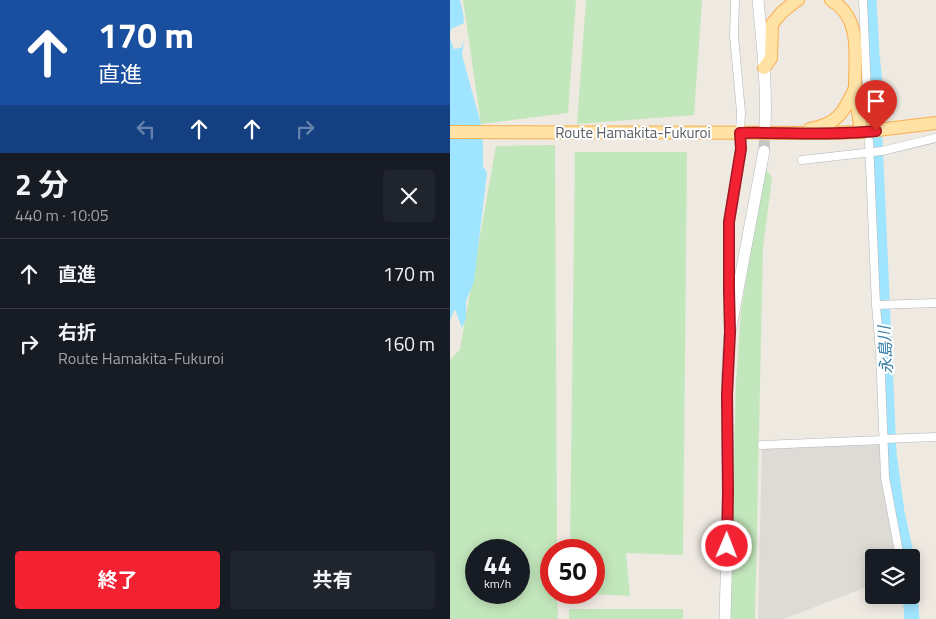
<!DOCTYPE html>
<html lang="ja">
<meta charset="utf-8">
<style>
body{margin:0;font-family:"Titillium Web","Noto Sans JP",sans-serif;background:#20242c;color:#f1f3f6;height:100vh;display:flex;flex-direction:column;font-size:19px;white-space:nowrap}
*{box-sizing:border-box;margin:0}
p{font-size:16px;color:#9ea1a6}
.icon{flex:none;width:28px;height:28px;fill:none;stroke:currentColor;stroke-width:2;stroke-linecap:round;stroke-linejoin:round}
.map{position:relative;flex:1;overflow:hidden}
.side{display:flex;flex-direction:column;background:#171b24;width:450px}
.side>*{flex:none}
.guide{background:#1a4fa0;color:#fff;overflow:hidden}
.tools{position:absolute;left:415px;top:549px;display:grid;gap:10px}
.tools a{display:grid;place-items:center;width:55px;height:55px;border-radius:5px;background:#171b24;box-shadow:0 2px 12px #0003;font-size:25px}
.speed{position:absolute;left:15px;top:539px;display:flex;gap:10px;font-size:25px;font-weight:700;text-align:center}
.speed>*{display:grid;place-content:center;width:65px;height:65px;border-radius:50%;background:#171b24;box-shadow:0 2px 12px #0003;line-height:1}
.speed small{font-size:12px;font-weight:400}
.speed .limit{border:8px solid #d22;background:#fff;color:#111}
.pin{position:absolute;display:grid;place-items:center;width:42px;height:42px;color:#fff;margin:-51px -21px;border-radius:50% 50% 50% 0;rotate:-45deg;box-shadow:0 0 5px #0007}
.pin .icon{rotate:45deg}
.me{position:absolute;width:55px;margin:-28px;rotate:1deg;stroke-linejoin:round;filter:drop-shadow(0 0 4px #0008)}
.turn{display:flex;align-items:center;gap:18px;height:105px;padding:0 15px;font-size:22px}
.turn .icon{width:65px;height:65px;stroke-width:2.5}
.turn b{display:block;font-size:35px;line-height:42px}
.lanes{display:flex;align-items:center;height:48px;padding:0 15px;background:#0003;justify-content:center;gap:25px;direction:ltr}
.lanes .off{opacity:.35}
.round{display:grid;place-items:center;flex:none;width:52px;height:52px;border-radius:5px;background:#20242c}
.summary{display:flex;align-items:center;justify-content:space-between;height:85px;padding:0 15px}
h1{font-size:30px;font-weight:700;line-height:38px}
.cta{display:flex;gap:10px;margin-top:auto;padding:10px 15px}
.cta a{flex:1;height:58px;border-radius:5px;background:#f32233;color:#fff;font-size:20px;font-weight:700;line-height:58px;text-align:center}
.cta a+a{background:#20242c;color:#f1f3f6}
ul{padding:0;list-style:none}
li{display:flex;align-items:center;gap:15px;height:70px;padding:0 15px;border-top:1px solid #363941}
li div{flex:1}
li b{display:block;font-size:19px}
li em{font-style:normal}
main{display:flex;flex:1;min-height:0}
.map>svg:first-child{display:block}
</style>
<main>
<section class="side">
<div class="guide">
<div class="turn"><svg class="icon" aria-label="ahead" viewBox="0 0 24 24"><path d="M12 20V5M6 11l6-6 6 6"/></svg><div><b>170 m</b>直進</div></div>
<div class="lanes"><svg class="icon off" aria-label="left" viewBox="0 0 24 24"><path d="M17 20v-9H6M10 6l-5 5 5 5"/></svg><svg class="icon" aria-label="ahead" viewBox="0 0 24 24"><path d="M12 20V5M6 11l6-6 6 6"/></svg><svg class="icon" aria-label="ahead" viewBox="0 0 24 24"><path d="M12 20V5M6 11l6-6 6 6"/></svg><svg class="icon off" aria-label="right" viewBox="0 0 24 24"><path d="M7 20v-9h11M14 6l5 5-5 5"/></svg></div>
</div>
<div class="summary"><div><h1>2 分</h1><p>440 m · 10:05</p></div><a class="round"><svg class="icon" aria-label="close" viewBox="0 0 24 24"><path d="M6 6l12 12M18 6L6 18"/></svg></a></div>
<ul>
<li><svg class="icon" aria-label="ahead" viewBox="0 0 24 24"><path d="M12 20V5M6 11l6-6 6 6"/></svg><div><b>直進</b></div><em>170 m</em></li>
<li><svg class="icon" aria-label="right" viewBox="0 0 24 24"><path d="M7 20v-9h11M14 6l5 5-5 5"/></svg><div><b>右折</b><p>Route Hamakita-Fukuroi</p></div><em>160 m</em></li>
</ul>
<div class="cta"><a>終了</a><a>共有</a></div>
</section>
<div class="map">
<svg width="486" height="619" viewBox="0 0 486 619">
<rect width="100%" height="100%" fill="#eee9e1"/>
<path fill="#dedbd6" d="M430 445 431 482 448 557 424 558V584L334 619H308L312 448Z"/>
<path fill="#c3e7bc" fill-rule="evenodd" d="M13 0H126L118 113 31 124Z
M136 0H252L244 115 127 124Z
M105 145 107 550H101V592L107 593 108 619H0V360L10 349 46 146ZM26 550H69V592H26Z
M125 152H237L233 555 176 553 180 596 120 593V592H144V550H120Z
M315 167 322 178 313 247 305 619H280L286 382 291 311Z
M119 609H233V619H119Z"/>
<path fill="#a0e5ff" d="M0 0H10L13 13 14 23 1 29 0 33Z
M0 38 4 49 11 48 14 41 12 55 31 124 33 145V166L37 173 24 282 16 301V318L12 328 5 309 0 320Z"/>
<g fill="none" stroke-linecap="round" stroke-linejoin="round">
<path stroke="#a0e5ff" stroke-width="15" d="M419 0 422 54 428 114
M425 140 439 453 447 512 457 558
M460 595 462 619"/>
<path stroke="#c9c7c2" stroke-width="8" stroke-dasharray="8 4" stroke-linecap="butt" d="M418 115 419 135"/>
<path stroke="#c9c7c2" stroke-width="11" stroke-dasharray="11 5.5" stroke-linecap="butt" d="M314 151 315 125"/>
<defs>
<path id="street" d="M413 0 418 115
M419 141 426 305 430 351 435 477 449 552
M352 160 432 151 486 138
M426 305 486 303
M280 315 279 290V222L291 149 290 133 291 112 284 36 285 0
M434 439 486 437
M312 445 433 440"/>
<path id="secondary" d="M308 0C312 42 317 83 315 125
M275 619C276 576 278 532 278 489 278 437 275 384 280 332L314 151"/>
<path id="primary" d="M381 0C412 18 405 55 405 86 406 101 409 117 411 132
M314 68 321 58 322 24 332 12 346 1 348 0
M360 129C388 124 394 112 405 88
M0 132 374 133 411 132 486 123"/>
</defs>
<use href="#street" stroke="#b2b6ba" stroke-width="9"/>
<use href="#secondary" stroke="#b3b8bd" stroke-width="12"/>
<use href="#primary" stroke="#f9ae4f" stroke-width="14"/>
<use href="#street" stroke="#fff" stroke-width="8"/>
<use href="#secondary" stroke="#fff" stroke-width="11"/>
<use href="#primary" stroke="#ffe2a5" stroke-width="12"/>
</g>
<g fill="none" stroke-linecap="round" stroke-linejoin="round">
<defs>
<path id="route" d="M277 546 278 492 277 395 280 332 279 290V222L291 149 290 133C335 132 381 136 426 131"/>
</defs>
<use href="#route" stroke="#9e1621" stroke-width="12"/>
<use href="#route" stroke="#f32233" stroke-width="9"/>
</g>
<g text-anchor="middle" stroke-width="4" stroke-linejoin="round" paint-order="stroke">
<g font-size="15" fill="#5a6063" stroke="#fff">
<text x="183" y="138">Route Hamakita-Fukuroi</text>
</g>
<g font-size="16" font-style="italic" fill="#337da4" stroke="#fff">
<text transform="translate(435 350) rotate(-93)" y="6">永島川</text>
</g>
</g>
</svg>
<div class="tools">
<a><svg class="icon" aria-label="layers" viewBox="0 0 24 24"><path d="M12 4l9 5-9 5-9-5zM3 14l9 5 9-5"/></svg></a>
</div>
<div class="speed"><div>44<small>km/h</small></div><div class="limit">50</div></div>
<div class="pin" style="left:426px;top:131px;background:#d93025"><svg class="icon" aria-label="arrive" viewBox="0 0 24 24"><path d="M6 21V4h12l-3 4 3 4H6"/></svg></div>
<svg class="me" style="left:277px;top:546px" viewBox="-20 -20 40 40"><circle r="17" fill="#f32233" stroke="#fff" stroke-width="3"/><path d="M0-11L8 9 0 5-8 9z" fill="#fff"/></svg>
</div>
</main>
